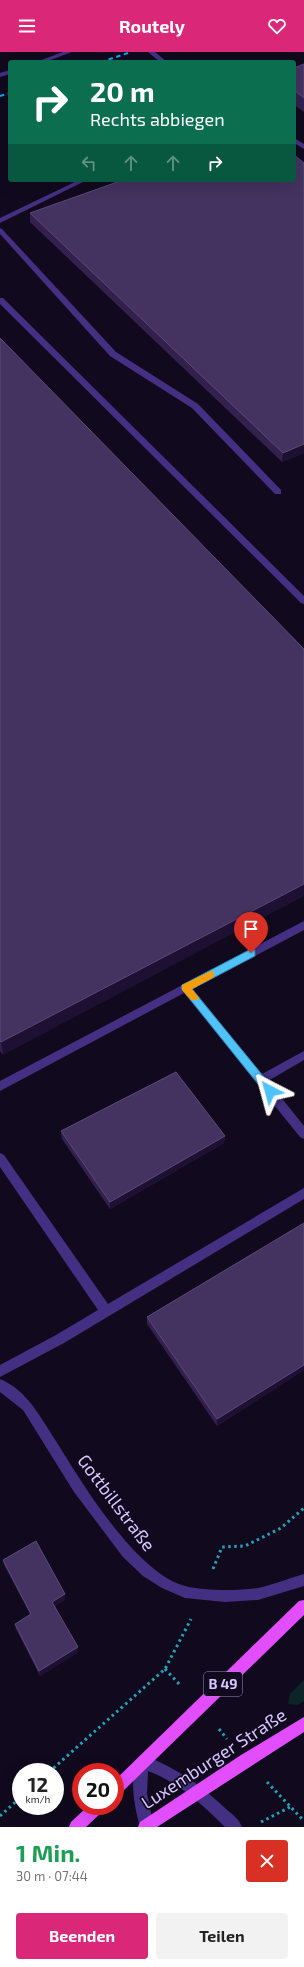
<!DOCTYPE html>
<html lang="de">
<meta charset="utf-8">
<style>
body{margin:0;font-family:"Exo 2",sans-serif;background:#f2f2f2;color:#222;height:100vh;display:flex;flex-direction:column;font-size:15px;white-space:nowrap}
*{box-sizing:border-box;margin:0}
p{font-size:13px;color:#767676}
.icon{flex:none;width:22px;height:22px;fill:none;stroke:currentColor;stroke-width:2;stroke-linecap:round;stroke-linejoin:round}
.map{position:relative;height:1775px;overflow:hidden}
.panel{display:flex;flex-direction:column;background:#fff;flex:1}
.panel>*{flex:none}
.banner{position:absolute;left:8px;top:8px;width:288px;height:122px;border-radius:4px;box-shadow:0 4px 16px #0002;background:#0b6e4f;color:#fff;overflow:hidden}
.speed{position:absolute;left:12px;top:1711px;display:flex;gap:8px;font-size:20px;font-weight:700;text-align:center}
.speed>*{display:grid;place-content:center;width:52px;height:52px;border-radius:50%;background:#fff;box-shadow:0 4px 16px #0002;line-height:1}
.speed small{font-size:10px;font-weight:400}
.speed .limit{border:6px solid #d22;background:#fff;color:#111}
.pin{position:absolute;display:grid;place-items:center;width:34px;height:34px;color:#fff;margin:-41px -17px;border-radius:50% 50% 50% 0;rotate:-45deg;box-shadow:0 0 4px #0007}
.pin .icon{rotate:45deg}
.me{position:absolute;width:44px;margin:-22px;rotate:321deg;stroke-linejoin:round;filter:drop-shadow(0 0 3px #0008)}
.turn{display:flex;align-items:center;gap:14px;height:84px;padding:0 16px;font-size:18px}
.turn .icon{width:52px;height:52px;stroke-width:2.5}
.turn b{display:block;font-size:28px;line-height:34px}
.lanes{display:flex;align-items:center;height:38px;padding:0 16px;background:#0003;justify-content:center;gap:20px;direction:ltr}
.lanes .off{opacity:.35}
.round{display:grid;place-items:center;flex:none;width:42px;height:42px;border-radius:4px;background:#f2f2f2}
.overview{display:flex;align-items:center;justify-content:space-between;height:68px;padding:0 16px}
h1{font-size:24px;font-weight:700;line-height:30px;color:#1e9e55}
.primary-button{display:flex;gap:8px;margin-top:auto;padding:8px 16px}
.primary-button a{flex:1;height:46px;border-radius:4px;background:#db2777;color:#fff;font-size:16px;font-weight:700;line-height:46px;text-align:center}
.primary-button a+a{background:#f2f2f2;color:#222}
header{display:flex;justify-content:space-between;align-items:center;height:52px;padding:0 16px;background:#db2777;color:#fff;font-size:18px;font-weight:700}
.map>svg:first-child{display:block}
</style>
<header><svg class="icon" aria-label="menu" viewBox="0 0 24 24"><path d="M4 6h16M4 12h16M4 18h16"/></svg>Routely<svg class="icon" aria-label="heart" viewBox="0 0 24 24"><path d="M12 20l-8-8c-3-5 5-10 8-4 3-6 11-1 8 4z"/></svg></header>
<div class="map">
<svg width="304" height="1775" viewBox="0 0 304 1775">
<rect width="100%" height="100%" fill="#110a1e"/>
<path fill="#0c2328" d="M304 1628V1649L298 1653 288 1652 290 1642Z"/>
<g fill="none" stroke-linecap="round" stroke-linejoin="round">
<path stroke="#21a2b8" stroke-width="3" stroke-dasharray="2.5 3.5" stroke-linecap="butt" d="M213 1517 222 1495 245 1494 281 1476 304 1456
M165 1617 181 1634
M219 1677 227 1687
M49 1720 165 1617 191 1567
M267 1730 304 1769
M0 1764 21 1745
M261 1770 290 1755"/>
<path fill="#443082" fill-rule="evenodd" d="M79 128H87L0 171V166Z
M0 176 2 177 116 300 198 352 281 438V442H275L192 356 110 304 0 182Z
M0 246H3L304 544V552L301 551 0 252Z
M304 869V878L193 937 262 1022 304 999V1008L268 1029 304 1074V1087L300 1085 184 941 0 1039V1029Z
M0 1101 4 1103 108 1252 304 1136V1147L64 1291 0 1325V1313L56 1283 98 1258 0 1115Z"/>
<path fill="#443082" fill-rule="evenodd" d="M63 0H72L45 10H36Z
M148 0H155L167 10H160Z
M10 18V22L0 25V21Z
M294 86 304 92V97L294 91Z
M0 1327C27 1338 41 1366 56 1389 82 1431 136 1521 185 1534 204 1539 238 1539 258 1536 273 1533 289 1526 304 1522V1534L258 1548 225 1550 185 1546 162 1536 143 1524 123 1505 74 1440 23 1358 0 1340Z
M143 1703C175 1715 201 1733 226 1757 232 1762 239 1767 242 1775H225C203 1753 178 1730 148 1719L147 1742 154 1775H140C134 1753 129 1727 138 1705Z"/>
<path fill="#e14dff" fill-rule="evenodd" d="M304 1548V1563L120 1742 115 1744V1728L299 1549Z
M304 1665V1680L157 1775H138L140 1770 241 1703Z
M88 1754H105L103 1759 86 1775H69L71 1770Z"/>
<path stroke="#00a7f1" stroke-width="2" stroke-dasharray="4.5 3.5" stroke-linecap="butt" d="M101 10 131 0
M0 44 10 41"/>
</g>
<path fill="#33204d" d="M304 12V60L294 53V16Z
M30 161 304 401 282 410 30 170Z
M0 286 3 1003 0 999Z
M61 1079 225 1084 224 1091 110 1157 62 1087Z
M304 1171V1318L217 1374 147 1272V1265Z
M3 1508 65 1542V1548L55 1554 78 1600 40 1624 16 1577 15 1572 30 1562 4 1513Z"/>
<path fill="#1e1032" d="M304 392V401L282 410 283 401Z
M304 832V844L3 1003 1 990Z
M225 1084 224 1091 110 1157V1150Z
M304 1313V1318L217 1374V1367Z
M65 1542V1548L53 1555 52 1550Z
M78 1595V1600L40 1624 39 1619Z"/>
<path fill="#443260" stroke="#5c4979" d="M304 12V46L294 38V16Z
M294 103 304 111V392L283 401 30 161 123 128H294Z
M0 286 304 597V832L1 990 0 989Z
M176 1020 225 1084 110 1150 61 1079Z
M304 1171V1313L217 1367 147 1265Z
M36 1489 65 1542 52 1550 78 1595 39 1619 15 1572 31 1562 3 1508Z"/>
<path fill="#4fc3f7" stroke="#337fa1" d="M251 897 255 898V904L192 937 273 1036 275 1039 270 1043 266 1042 181 936 182 933Z"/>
<path fill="#f59e0b" d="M211 919 214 920V925L192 937 199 946 197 948H191L182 938V933Z"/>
<g text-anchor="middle" stroke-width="3.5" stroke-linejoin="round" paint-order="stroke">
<rect fill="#110a1e" stroke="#9d8ebc" stroke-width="1" x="204" y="1620" width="38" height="24" rx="3"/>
<g font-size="14" font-weight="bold" fill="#d9c6ff">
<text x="223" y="1637">B 49</text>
</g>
<g font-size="18" fill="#d9c6ff" stroke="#110a1e">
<text transform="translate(116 1451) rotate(53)" y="6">Gottbillstraße</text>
<text transform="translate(214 1707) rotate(-33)" y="6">Luxemburger Straße</text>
</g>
</g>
</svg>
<div class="speed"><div>12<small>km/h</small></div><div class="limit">20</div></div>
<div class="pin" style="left:251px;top:901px;background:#d93025"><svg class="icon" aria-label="arrive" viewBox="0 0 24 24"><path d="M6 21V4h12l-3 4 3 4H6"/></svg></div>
<svg class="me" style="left:270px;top:1039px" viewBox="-20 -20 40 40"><path d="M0-17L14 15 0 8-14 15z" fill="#4fc3f7" stroke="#fff" stroke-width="4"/></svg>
<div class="banner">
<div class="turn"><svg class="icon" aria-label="right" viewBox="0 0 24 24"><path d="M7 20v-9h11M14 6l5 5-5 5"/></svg><div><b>20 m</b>Rechts abbiegen</div></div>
<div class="lanes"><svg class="icon off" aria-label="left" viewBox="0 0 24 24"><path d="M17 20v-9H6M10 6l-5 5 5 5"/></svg><svg class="icon off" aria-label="ahead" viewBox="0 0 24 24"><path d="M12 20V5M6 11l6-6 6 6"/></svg><svg class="icon off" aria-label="ahead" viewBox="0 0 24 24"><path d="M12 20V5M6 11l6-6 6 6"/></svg><svg class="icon" aria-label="right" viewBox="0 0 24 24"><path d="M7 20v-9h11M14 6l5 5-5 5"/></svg></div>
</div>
</div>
<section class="panel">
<div class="overview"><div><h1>1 Min.</h1><p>30 m · 07:44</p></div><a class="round" style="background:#d93025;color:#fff"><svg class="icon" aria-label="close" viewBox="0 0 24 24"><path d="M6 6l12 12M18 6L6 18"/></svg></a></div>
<div class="primary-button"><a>Beenden</a><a>Teilen</a></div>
</section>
